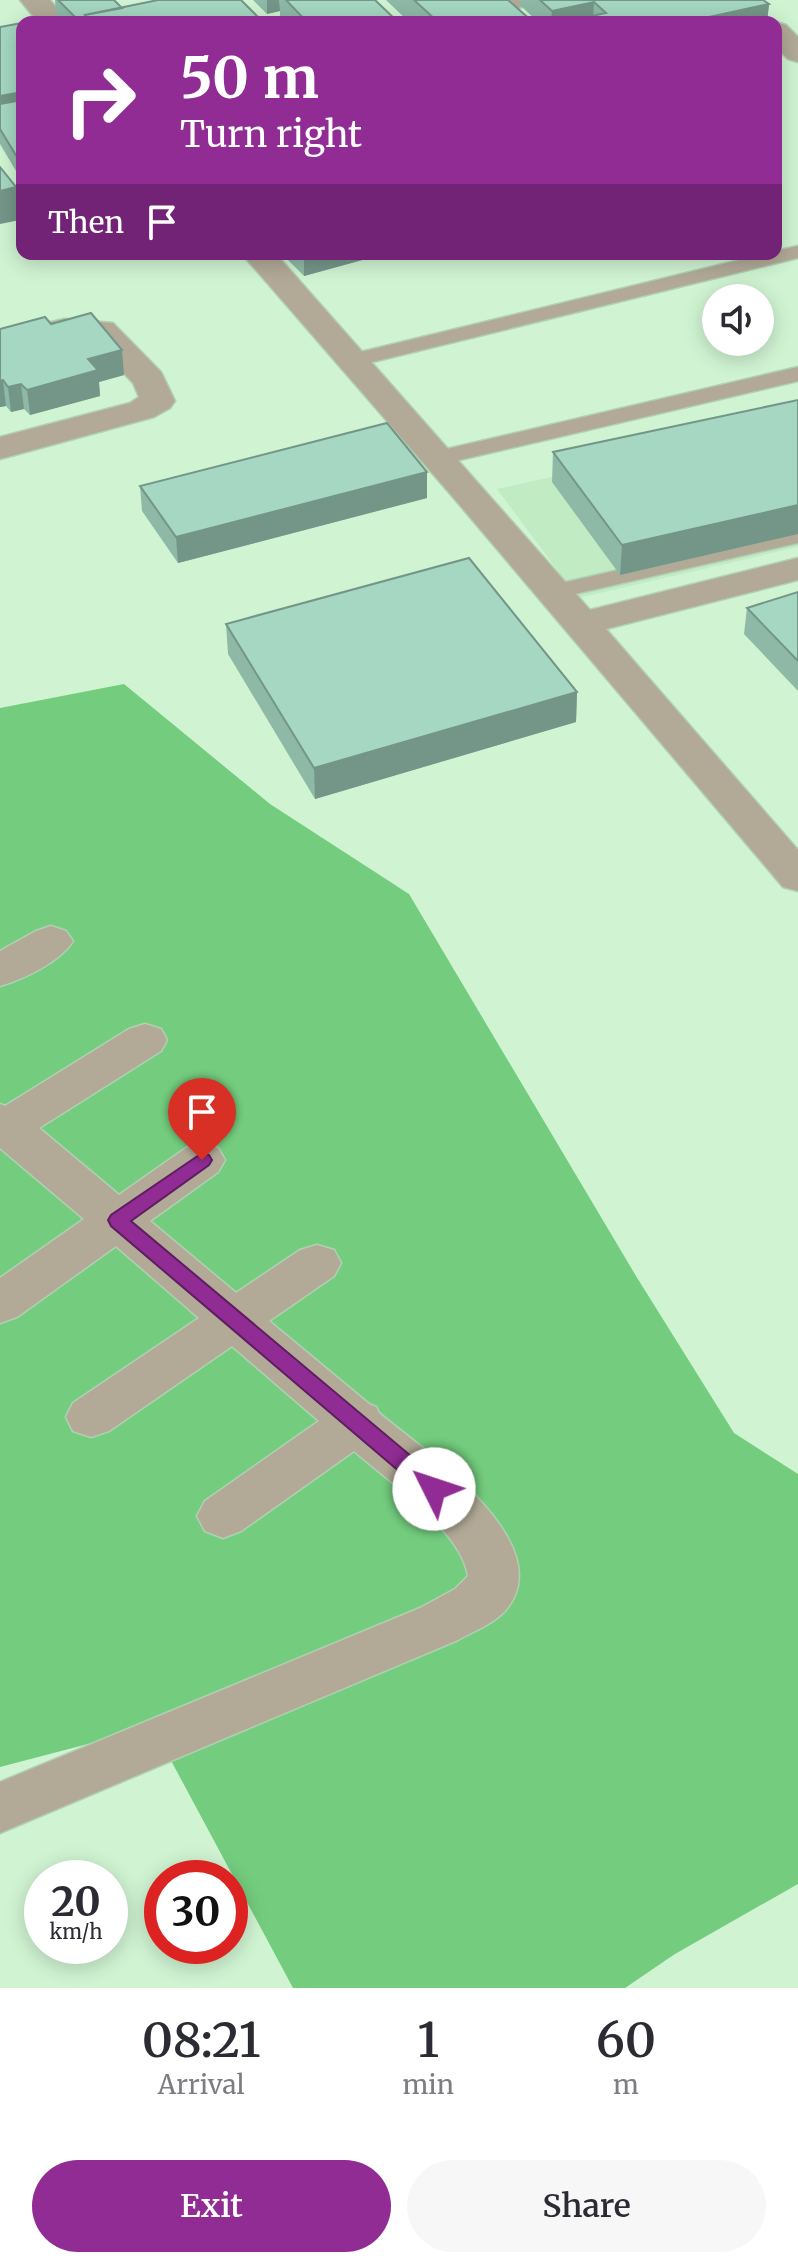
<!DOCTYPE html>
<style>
body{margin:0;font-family:Merriweather,serif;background:#f7f7f7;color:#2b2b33;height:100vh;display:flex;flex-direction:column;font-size:30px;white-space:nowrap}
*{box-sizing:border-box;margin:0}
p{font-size:26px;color:#7c7c81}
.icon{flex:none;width:44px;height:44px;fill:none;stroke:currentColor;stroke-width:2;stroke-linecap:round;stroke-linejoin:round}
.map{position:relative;height:1988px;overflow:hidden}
.details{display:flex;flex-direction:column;background:#fff;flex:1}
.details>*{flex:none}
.guide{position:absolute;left:16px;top:16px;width:766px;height:244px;border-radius:16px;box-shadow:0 4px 20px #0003;background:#902c93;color:#fff;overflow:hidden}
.controls{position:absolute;left:702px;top:284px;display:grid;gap:16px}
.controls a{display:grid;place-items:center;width:72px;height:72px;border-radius:50%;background:#fff;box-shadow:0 4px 20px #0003;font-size:40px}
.speed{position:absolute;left:24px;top:1860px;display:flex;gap:16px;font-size:40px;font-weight:700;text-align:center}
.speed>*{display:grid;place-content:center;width:104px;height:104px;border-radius:50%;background:#fff;box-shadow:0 4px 20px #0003;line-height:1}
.speed small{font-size:20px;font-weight:400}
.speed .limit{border:12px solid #d22;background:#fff;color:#111}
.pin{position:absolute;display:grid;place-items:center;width:68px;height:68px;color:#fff;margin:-82px -34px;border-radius:50% 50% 50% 0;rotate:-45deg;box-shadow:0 0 8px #0007}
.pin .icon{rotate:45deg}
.me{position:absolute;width:88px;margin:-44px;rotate:311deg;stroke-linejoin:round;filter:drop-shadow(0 0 6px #0008)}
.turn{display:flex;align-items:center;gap:28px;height:168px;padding:0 32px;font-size:36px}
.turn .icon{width:104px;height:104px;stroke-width:2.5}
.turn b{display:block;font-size:56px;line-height:68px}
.then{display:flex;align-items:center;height:76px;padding:0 32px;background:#0003;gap:16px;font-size:30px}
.eta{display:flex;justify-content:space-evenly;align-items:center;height:136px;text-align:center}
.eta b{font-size:48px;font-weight:600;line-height:56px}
.primary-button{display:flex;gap:16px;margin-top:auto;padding:16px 32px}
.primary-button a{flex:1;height:92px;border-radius:48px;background:#902c93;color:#fff;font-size:32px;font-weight:600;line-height:92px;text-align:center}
.primary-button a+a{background:#f7f7f7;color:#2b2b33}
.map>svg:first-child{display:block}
</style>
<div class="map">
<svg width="798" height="1988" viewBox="0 0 798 1988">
<rect width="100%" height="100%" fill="#d0f4d2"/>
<path fill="#c0ebc3" d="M798 423V547L578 598 497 489Z"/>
<path fill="#74cd7f" d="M124 684 270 804 409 894 636 1276 734 1433 798 1474V1884L675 1954 625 1988H293L153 1727 0 1767V708Z"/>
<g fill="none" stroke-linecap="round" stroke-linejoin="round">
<defs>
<path id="lane" d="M798 246V258L352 367 341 361 344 356 764 254H776V251Z
M798 367V381L438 465 430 463 427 458 430 453 438 451Z
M798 529V543L553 599 545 597 541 592 545 587 553 585Z"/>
<path id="street" d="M20 0H50L68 22H38Z
M491 0H530L526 6 504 11 494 8Z
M776 22 786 25 798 37V62L788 59 776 47Z
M242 254H276L590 610 798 558V580L606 629 798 850V891L783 887 452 496Z
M64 319 113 323 161 372 175 401 170 408 154 417 0 459V437L130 403 139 397 133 383 92 340 64 339 0 354V334Z
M51 926 66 931 73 941C60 962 24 979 0 986V951L36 931Z
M145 1024 161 1029 167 1040 161 1051 39 1128 119 1195 186 1148 202 1143 218 1148 225 1160 218 1172 150 1221 236 1293 300 1250 317 1245 334 1250 341 1263 334 1276 269 1321 369 1404 376 1407 379 1413C423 1450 563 1544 505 1611 493 1624 474 1631 458 1640L0 1833V1782L420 1608 455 1589 468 1576C461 1530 388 1481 354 1451L241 1531 223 1538 205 1531 197 1516 205 1501 319 1421 232 1346 109 1431 91 1437 73 1431 66 1417 73 1403 199 1318 116 1246 17 1317 0 1323V1278L84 1219 0 1148V1104L5 1106 129 1029Z"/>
</defs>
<use href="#lane" stroke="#b0d0b2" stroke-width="3"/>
<use href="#street" stroke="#b0d0b2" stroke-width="3"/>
<use href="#lane" fill="#b2aa97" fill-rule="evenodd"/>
<use href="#street" fill="#b2aa97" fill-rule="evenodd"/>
</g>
<path fill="#8eb9a7" d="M55 0H114L122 8 263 22H64L56 14Z
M253 0H375L398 22H286L280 16V11L267 14Z
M386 0H508L533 22H409Z
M520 0H763L769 4 767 22H538L520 5Z
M22 23 19 176 0 144V27Z
M282 254H384L304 276Z
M51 324 124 375 99 382 100 396 30 415 24 409 11 412 6 406 0 407V329Z
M798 400V534L620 575 552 482 553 452Z
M427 472V498L178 563 142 511 140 486Z
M798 592V691L744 634 747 608Z
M226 624 577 692 576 722 315 799 228 654Z"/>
<path fill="#749688" d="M267 0H279L280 11 267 14Z
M594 2 593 22H551L552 11Z
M769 4 767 22H686Z
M22 92V116L0 120V96Z
M22 156V175L19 176 17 157Z
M16 187 20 220 0 224V191Z
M316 254H384L304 276V257Z
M122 350 124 375 99 382 100 396 30 415 27 390 88 359Z
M3 380 6 406 0 407V381Z
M21 384 24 409 11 412 8 387Z
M427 472V498L178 563 176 537Z
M798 505V534L620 575 622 545Z
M577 692 576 722 315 799 314 768Z"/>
<path fill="#a5d7c2" stroke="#749688" stroke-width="2" d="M58 0H114L122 8 85 15V19L78 20Z
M158 0H241L263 22H91L85 15Z
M286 0H375L398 22H307Z
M414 0H508L533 22H438Z
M540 0H763L769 4 686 22H563L606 13 594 2 552 11Z
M42 19 44 22H26Z
M22 23V92L0 96V27Z
M22 100V156L17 157 0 129V104Z
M0 167 16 187 0 191Z
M300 254H316L304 257Z
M91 313 122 350 88 359 98 370 27 390 21 384 8 387 3 380 0 381V329L45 317 51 324Z
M798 400V505L622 545 553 452Z
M387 423 427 472 176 537 140 486Z
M469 558 577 692 314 768 226 624Z
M798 592V661L747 608Z"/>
<path fill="#902c93" stroke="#5e1d60" stroke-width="2" d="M202 1153 209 1155 212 1160 209 1165 131 1221 442 1482 445 1489 442 1495 434 1497 427 1495 111 1226 108 1220 111 1215Z"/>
</svg>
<div class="controls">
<a><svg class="icon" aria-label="sound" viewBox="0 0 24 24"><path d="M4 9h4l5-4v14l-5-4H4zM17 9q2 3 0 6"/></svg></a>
</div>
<div class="speed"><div>20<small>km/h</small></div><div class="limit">30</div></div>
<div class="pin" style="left:202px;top:1160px;background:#d93025"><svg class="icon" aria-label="arrive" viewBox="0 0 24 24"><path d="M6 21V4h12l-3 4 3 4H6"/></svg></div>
<svg class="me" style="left:434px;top:1489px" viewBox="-20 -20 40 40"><circle r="19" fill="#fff"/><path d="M0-13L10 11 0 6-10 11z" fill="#902c93"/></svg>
<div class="guide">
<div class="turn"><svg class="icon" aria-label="right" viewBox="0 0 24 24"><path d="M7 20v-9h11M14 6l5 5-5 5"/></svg><div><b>50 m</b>Turn right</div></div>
<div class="then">Then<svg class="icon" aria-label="arrive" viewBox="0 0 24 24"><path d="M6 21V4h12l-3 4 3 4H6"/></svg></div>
</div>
</div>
<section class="details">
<div class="eta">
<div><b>08:21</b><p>Arrival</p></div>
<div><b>1</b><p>min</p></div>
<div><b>60</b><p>m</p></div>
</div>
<div class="primary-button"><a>Exit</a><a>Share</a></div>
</section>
